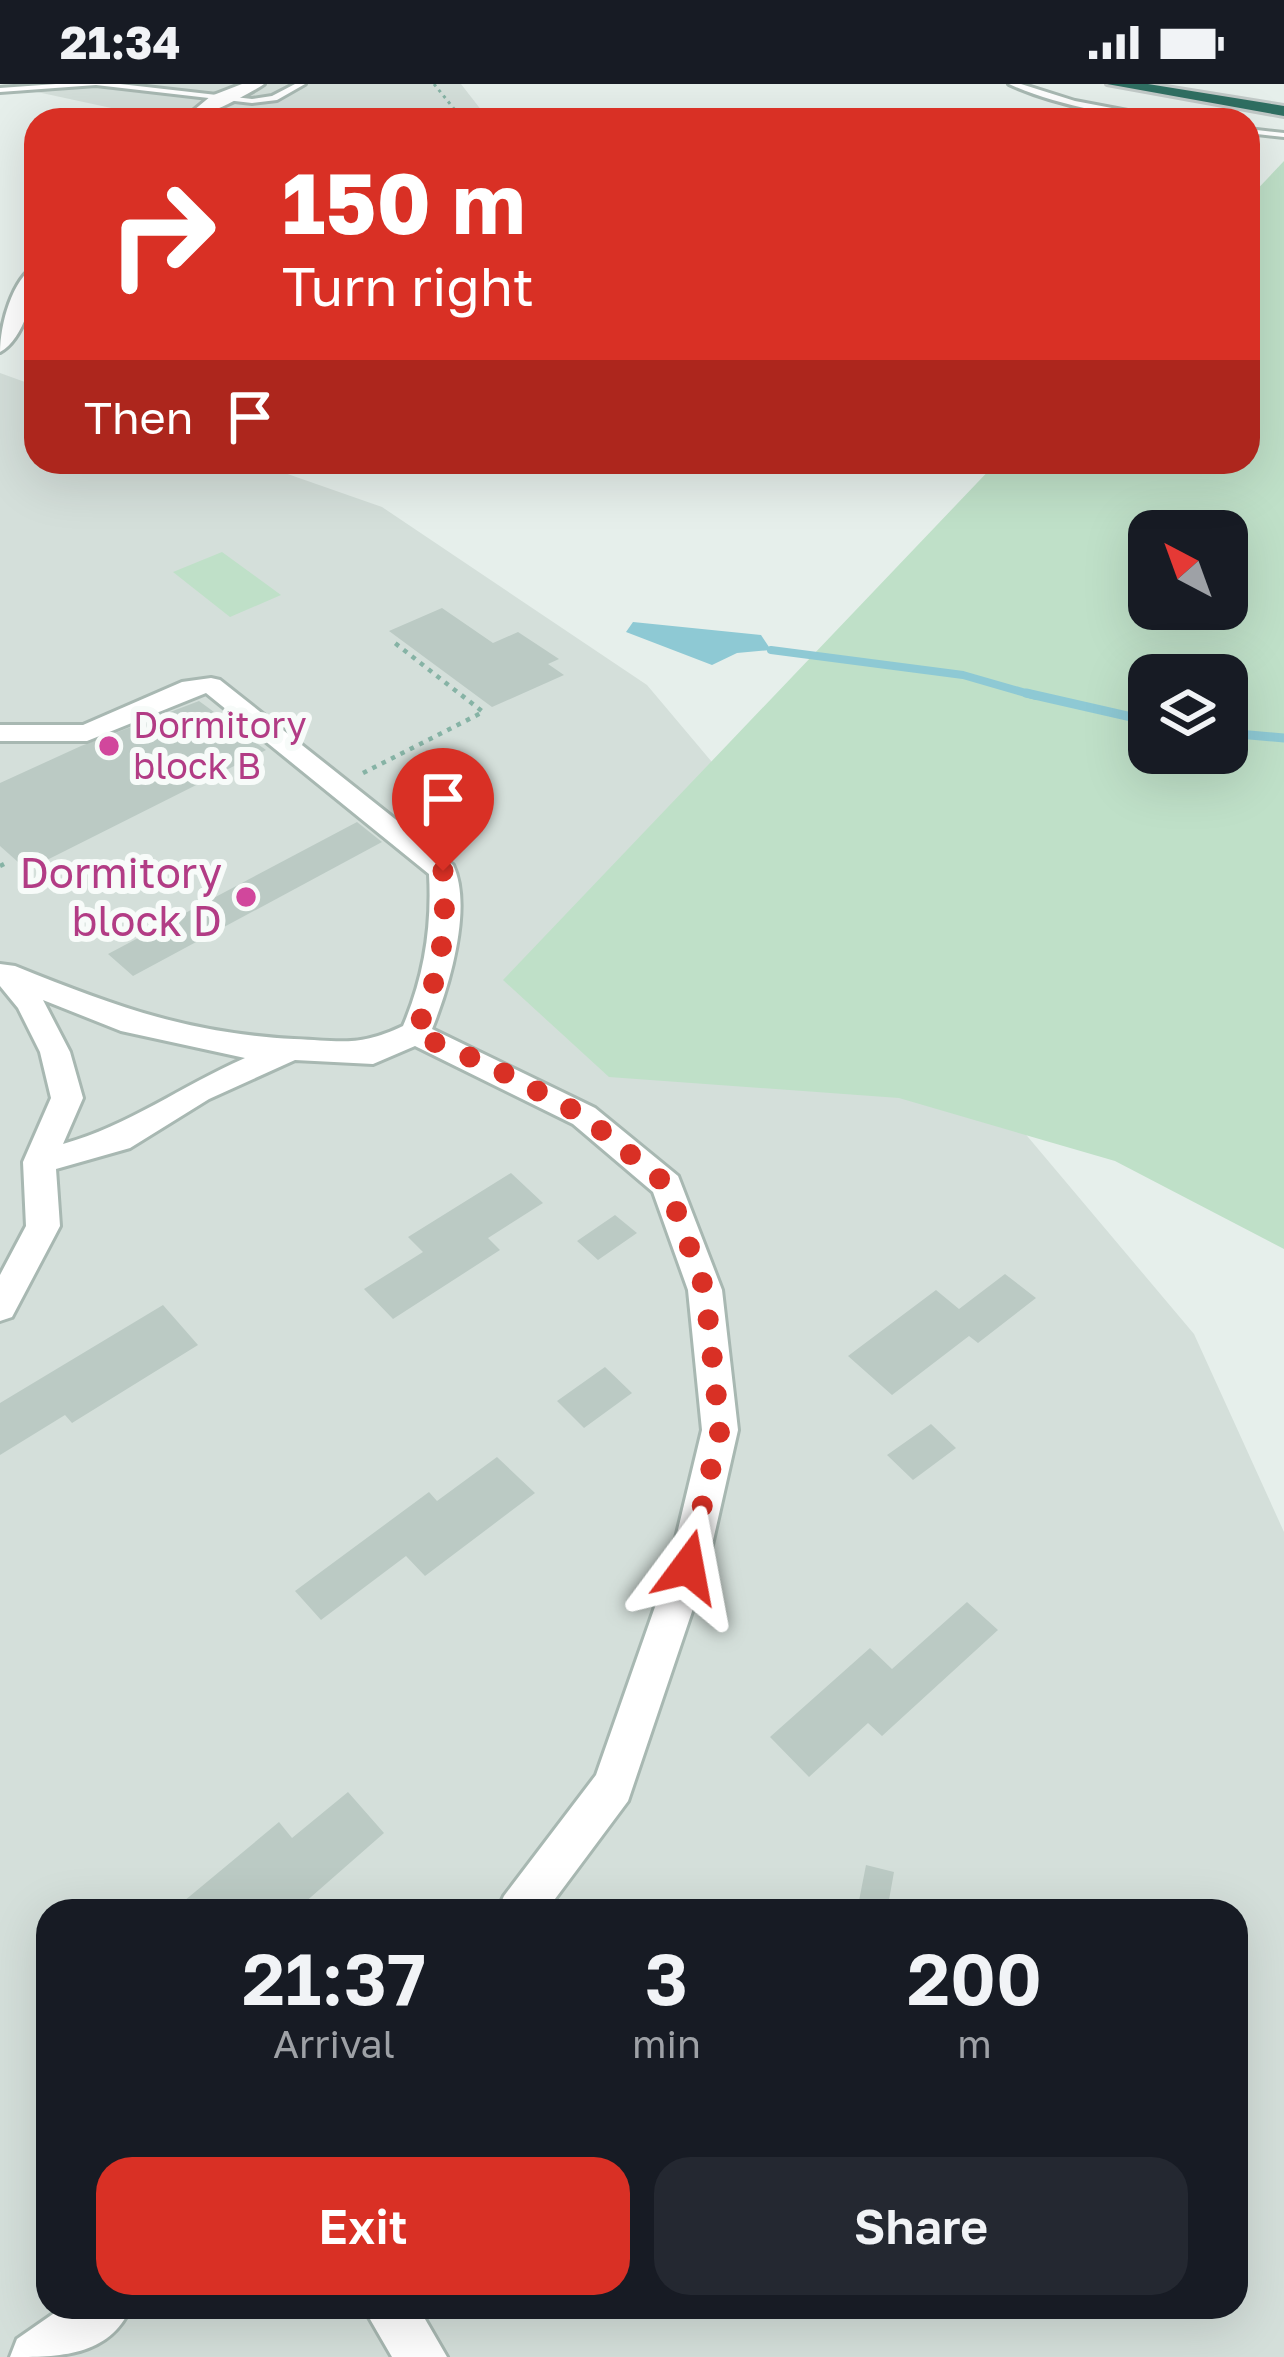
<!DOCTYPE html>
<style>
body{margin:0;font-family:"Golos Text",sans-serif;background:#242831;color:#f1f3f6;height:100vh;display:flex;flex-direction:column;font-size:45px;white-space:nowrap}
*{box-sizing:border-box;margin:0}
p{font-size:39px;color:#9ea1a6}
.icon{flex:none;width:66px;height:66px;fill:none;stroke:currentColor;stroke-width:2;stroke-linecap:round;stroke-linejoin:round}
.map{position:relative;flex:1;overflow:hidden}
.panel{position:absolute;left:36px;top:1815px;width:1212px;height:420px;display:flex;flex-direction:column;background:#171b24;border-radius:36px;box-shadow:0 12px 48px #0002}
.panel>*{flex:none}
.banner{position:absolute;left:24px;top:24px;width:1236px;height:366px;border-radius:36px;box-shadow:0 12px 48px #0002;background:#d93025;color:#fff;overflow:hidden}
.needle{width:78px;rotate:319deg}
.buttons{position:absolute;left:1128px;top:426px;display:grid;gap:24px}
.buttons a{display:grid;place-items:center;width:120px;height:120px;border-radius:24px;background:#171b24;box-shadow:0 12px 48px #0002;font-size:60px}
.pin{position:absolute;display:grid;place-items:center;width:102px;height:102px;color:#fff;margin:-123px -51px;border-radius:50% 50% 50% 0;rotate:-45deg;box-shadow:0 0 12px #0007}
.pin .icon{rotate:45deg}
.me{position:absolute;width:132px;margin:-66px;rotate:13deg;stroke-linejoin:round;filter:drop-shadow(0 0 9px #0008)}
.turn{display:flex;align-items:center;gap:42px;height:252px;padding:0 60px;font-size:54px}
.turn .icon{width:156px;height:156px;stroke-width:2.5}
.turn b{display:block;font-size:84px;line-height:102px}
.then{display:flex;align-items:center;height:114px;padding:0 60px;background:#0003;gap:24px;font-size:45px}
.eta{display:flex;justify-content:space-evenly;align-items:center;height:204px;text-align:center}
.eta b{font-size:72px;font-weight:600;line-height:84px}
.button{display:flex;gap:24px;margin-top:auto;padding:24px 60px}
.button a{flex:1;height:138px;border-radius:36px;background:#d93025;color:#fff;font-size:48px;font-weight:600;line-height:138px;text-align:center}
.button a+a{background:#242831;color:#f1f3f6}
.status{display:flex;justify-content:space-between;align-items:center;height:84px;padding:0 60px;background:#171b24;direction:ltr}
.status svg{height:33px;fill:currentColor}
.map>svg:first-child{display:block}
</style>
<div class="status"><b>21:34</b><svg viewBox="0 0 49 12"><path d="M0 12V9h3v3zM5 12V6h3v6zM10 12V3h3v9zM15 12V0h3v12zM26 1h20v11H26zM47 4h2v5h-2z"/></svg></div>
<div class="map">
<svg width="1284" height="2273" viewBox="0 0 1284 2273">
<rect width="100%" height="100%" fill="#e6efeb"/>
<path fill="#d4dfda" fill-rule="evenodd" d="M0 0H461L489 36H167Z
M0 289 36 302V378H253L382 423 647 601 1194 1250 1284 1448V2273H0ZM48 1827H1236V2223H48Z"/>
<path fill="#bfe0c8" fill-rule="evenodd" d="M1284 77V1165L1115 1077 899 1014 609 993 503 896 997 378H1248V115ZM1149 447H1227V525H1149ZM1149 591H1227V669H1149Z
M222 468 281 511 230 533 173 488Z"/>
<path fill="#8ec9d4" d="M633 538 761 551 771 566 737 569 712 581 626 548Z"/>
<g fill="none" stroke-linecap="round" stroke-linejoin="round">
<path stroke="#8ec9d4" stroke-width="8" d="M771 566 963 591 1036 612"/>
<path stroke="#8ec9d4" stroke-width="9" d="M1026 609 1149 637
M1227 649 1284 654"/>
</g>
<path fill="#bbcac4" d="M442 524 493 559 518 548 559 575 548 580 564 591 492 623 389 547Z
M199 617 266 666 27 786 0 762V699L81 662Z
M357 738 382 758 133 892 108 870Z
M511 1089 543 1119 488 1154 500 1166 393 1235 364 1205 423 1168 408 1153Z
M615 1131 637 1149 598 1176 577 1157Z
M1005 1190 1036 1214 978 1259 969 1252 892 1311 848 1272 936 1206 959 1225Z
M163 1221 198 1261 72 1339 65 1331 0 1371V1319Z
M605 1283 632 1309 584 1344 557 1317Z
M931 1340 956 1364 913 1396 887 1371Z
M497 1373 535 1409 425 1492 406 1472 321 1536 295 1507 429 1408 437 1417Z
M967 1518 998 1546 882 1652 868 1639 809 1693 770 1653 870 1564 892 1585Z
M348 1708 384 1749 295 1827H172L279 1738 292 1754Z
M866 1781 894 1788 887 1827H857Z"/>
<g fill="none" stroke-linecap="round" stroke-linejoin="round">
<defs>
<path id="lane" d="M56 0H120L252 15 272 12 295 0H305L277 16 252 19 96 1 0 8V4Z
M1009 0H1021L1075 17 1175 36C1127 36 1052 20 1009 0Z
M1248 45 1284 49V53L1248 49Z"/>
<path id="street" d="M242 0H264C248 11 199 36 182 36L211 12Z
M36 181C36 208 24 255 0 268 0 241 12 195 36 181Z
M211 594 220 596 453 781C473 823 449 903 432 945L595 1024 678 1092 722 1206 738 1346 707 1483 628 1717 546 1827H497L504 1812 596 1691 669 1483 702 1346 688 1206 653 1108 573 1040 415 962 373 980 295 976 209 1015 130 1064 56 1085 60 1142 12 1233 0 1237V1191L26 1142 23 1078 51 1014 40 968 18 924 0 902V880L15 882C114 922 186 949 294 955 341 957 359 963 403 942 424 893 432 844 429 790L206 609 87 657H0V641H83L182 598ZM43 916 121 947 245 974C183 1001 128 1042 63 1060L83 1014 70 968Z
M63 2223H131C109 2273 59 2273 10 2273L17 2255Z
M363 2223H418L447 2273H392Z"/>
<path id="highway" d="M1107 0H1148L1284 22V32Z"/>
</defs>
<use href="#lane" stroke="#a8b8b2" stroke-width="6"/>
<use href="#street" stroke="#a8b8b2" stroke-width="6"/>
<use href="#highway" stroke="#c2cac8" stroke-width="6"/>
<path stroke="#86b3a5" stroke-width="3" stroke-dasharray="3 4.5" stroke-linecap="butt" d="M434 0 455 26V36"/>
<path stroke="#86b3a5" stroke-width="4.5" stroke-dasharray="4.5 6" stroke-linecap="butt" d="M363 689 483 628 391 556
M0 782 8 778"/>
<use href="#lane" fill="#fff" fill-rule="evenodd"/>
<use href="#street" fill="#fff" fill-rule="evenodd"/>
<use href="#highway" fill="#2f6f62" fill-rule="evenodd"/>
</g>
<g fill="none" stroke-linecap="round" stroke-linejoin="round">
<path stroke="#d93025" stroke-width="21" stroke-dasharray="0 37.8" d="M443 787C448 848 440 893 415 950L491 982 584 1032 667 1101 705 1206 720 1346 688 1483"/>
</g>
<g fill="#d1479c" stroke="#f7fbf9" stroke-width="4.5">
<circle cx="109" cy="662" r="12"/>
<circle cx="246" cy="813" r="12"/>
</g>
<g text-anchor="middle" stroke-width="12" stroke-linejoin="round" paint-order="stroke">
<g font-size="36" fill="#b23c85" stroke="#f7fbf9" text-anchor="start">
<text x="133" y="654">Dormitory<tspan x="133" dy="41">block B</tspan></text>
</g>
<g font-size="42" fill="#b23c85" stroke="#f7fbf9" text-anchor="end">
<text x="222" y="804">Dormitory<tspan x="222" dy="48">block D</tspan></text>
</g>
</g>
</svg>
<div class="buttons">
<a><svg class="needle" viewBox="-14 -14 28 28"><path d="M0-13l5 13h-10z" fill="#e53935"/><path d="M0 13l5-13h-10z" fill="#9ea1a6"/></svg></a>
<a><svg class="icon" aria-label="layers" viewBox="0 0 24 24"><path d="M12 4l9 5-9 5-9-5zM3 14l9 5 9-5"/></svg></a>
</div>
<div class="pin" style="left:443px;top:787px;background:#d93025"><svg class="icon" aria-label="arrive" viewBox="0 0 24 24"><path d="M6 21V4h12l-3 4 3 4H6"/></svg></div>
<svg class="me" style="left:688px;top:1483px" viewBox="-20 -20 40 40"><path d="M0-17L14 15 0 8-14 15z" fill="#d93025" stroke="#fff" stroke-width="4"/></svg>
<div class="banner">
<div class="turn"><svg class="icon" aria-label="right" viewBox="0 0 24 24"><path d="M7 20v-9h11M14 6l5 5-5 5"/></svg><div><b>150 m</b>Turn right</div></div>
<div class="then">Then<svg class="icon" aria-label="arrive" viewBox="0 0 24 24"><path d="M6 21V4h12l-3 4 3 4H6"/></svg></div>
</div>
<section class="panel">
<div class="eta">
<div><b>21:37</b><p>Arrival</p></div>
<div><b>3</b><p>min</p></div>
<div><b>200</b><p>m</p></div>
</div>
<div class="button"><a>Exit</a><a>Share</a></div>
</section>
</div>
